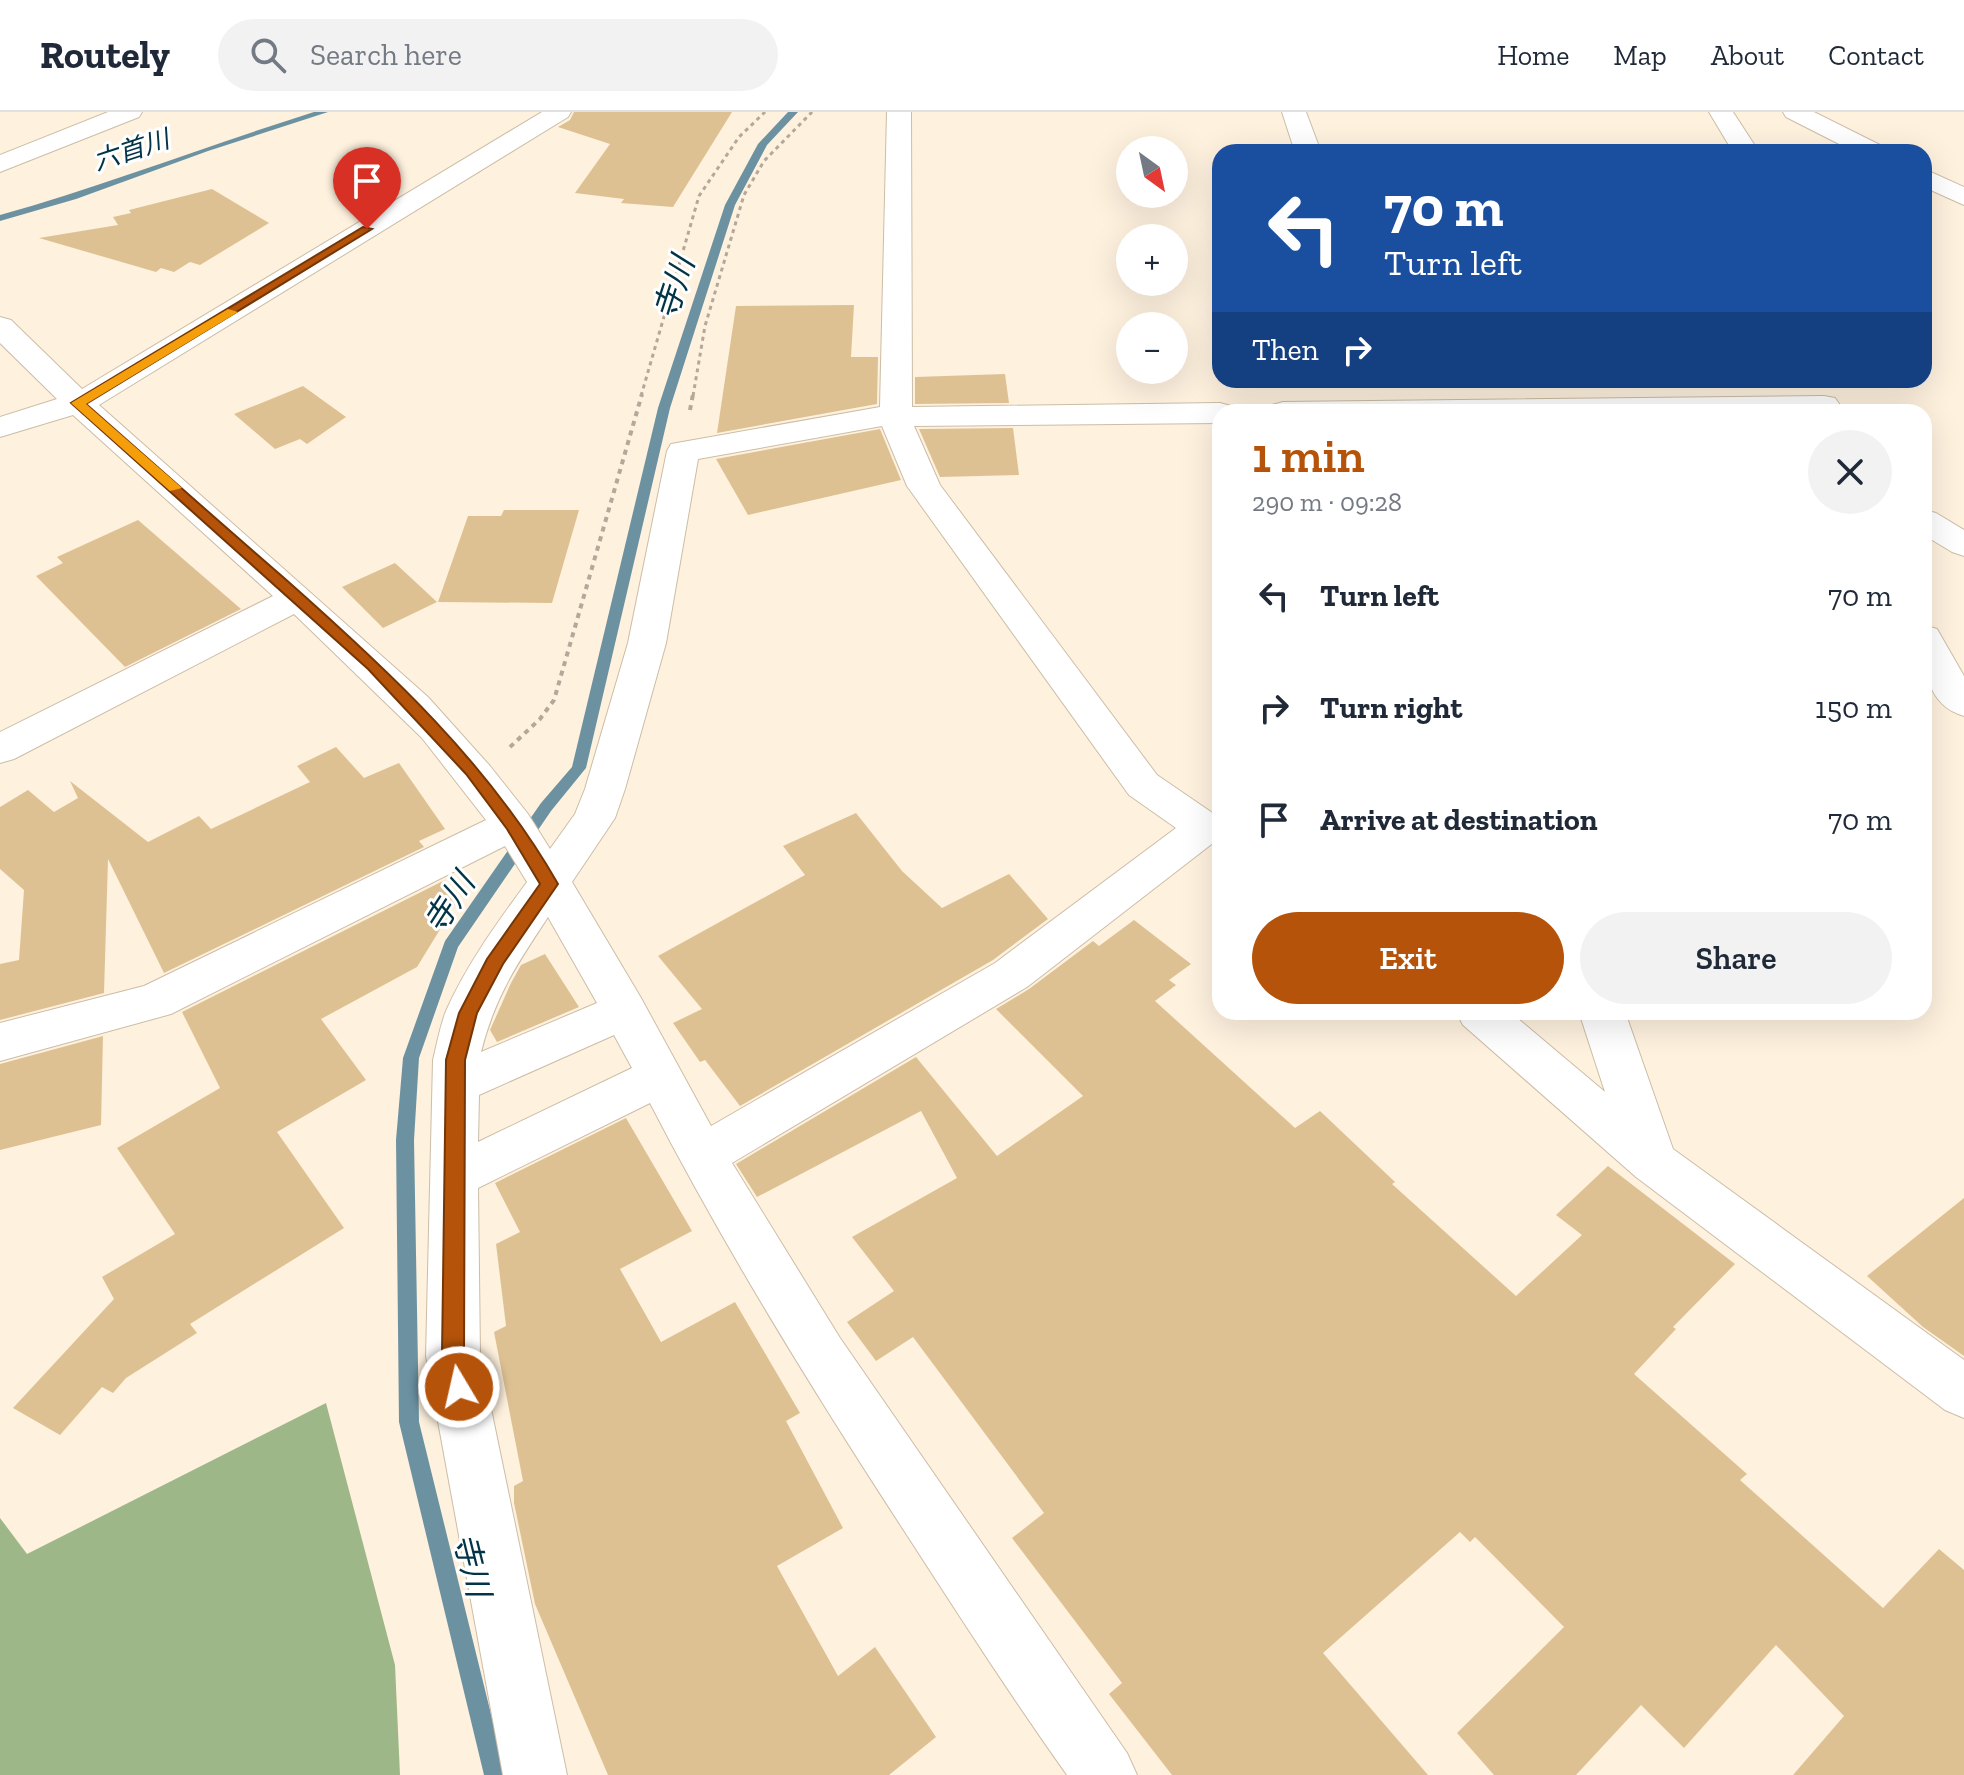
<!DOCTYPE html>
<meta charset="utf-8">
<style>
body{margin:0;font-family:"Zilla Slab","Noto Sans JP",serif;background:#f2f2f3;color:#1f2937;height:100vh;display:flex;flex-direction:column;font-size:30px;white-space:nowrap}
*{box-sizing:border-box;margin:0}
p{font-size:26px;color:#747a83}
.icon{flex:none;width:44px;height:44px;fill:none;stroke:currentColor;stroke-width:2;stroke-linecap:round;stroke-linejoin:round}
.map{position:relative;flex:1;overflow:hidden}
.sheet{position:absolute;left:1212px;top:292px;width:720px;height:616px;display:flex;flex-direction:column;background:#fff;border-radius:24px;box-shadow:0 8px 32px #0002}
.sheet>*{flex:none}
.top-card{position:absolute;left:1212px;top:32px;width:720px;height:244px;border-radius:24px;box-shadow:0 8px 32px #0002;background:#1a4fa0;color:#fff;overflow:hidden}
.needle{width:52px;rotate:147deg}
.tools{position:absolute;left:1116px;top:24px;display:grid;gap:16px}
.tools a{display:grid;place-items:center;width:72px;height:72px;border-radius:50%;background:#fff;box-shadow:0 8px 32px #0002;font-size:40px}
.pin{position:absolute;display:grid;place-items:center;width:68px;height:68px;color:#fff;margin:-82px -34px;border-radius:50% 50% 50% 0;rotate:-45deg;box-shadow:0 0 8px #0007}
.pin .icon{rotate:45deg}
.me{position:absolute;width:88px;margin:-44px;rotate:351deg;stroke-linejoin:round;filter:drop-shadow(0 0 6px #0008)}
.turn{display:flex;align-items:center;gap:28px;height:168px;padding:0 40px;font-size:36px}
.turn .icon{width:104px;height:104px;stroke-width:2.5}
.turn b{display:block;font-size:56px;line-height:68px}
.then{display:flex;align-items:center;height:76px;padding:0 40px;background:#0003;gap:16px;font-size:30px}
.round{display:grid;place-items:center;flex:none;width:84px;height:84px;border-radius:42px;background:#f2f2f3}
.headline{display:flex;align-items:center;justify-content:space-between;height:136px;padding:0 40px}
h1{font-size:48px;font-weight:600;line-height:60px;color:#b45309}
.primary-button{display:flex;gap:16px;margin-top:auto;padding:16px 40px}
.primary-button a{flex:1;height:92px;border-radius:48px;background:#b45309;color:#fff;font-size:32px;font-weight:600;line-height:92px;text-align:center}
.primary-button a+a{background:#f2f2f3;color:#1f2937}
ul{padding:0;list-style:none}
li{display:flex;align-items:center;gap:24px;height:112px;padding:0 40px}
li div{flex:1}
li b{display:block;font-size:30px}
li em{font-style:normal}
header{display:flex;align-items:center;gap:48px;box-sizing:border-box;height:112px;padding:0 40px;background:#fff;border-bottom:2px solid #e0e1e3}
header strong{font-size:38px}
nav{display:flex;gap:44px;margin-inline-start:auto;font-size:28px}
.search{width:560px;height:72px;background:#f2f2f3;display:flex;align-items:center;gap:20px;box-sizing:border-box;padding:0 28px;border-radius:44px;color:#747a83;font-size:30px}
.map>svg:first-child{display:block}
</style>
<header>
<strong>Routely</strong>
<div class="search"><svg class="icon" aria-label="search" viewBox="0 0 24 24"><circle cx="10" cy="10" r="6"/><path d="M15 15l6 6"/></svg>Search here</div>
<nav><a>Home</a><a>Map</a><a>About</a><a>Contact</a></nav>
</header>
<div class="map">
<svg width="1964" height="1663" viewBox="0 0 1964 1663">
<rect width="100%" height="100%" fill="#fef1de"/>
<path fill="#9eb789" d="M326 1291 395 1553 400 1663H0V1406L27 1442Z"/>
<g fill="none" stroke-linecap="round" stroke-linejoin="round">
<path fill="#6c92a2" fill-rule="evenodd" d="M314 0H328L208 39 76 87 0 109V103C106 73 209 33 314 0Z
M788 0H798L767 33 735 93 670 296 586 656 551 699 458 835 419 946 414 1028 419 1310 506 1663H484L399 1310 396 1028 403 946 445 829 541 691 572 655 658 296 725 93 758 32Z"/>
</g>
<path fill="#dec193" d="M574 0H732L673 95 621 91 624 87 575 81 610 32 558 15 570 8Z
M212 77 269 111 200 153 190 150 174 160 161 156 156 160 39 126 118 113 113 105 131 101 129 98Z
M854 193 851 245H878L877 292 717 321 736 194Z
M1005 262 1009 291 915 292V265Z
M303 274 346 305 307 332 300 327 275 337 234 302Z
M1013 316 1019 363 940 365 919 317Z
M880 317 901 368 748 403 716 347Z
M504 398H579L552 491 438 490 468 404H501Z
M138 408 241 497 125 555 36 464 63 451 57 445Z
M395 451 437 490 383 516 342 475Z
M336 635 364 666 399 651 445 717 419 729 424 735 164 861 108 747 104 881 0 908V852L19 848 24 778 0 757V695L28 678 54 700 78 686 70 669 148 730 199 704 211 717 310 670 297 654Z
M856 701 902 759 942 796 1009 762 1048 807 993 848 740 994 705 948 700 950 673 911 702 897 658 844 805 763 783 734Z
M445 768 458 788 417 855 321 907 366 968 277 1020 344 1116 190 1212 197 1221 126 1266 113 1281 102 1275 60 1323 13 1296 114 1187 102 1165 175 1122 117 1036 220 976 182 900Z
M1134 808 1191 852 1169 868 1176 873 1155 889 1295 1016 1320 999 1395 1070 1392 1072 1516 1184 1582 1123 1556 1103 1608 1054 1735 1152 1673 1215 1676 1217 1634 1262 1747 1362 1740 1368 1883 1496 1939 1437 1964 1458V1663H1793L1844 1604 1776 1533 1684 1636 1641 1593 1576 1663H1494L1457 1621 1564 1515 1475 1425 1470 1430 1460 1420 1323 1541 1428 1663H1172L1109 1582 1122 1571 1012 1426 1044 1401 913 1225 876 1249 847 1210 894 1179 852 1125 957 1066 921 999 757 1085 736 1052 916 945 997 1044 1083 984 996 897 1029 877 1093 829 1099 834Z
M545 842 579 895 497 930 490 918 511 871 521 853Z
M103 924 101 1013 0 1038V952Z
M626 1006 692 1119 620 1157 661 1230 735 1190 800 1301 786 1309 843 1416 777 1454 838 1564 875 1535 936 1625 889 1663H608L535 1492 514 1391V1374L523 1369 494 1220 506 1214 496 1132 520 1120 495 1071Z
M1964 1086V1244L1923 1215 1867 1164Z"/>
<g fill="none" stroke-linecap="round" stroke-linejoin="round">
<defs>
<path id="minor" d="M108 0H142L139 5 0 60V43Z
M542 0H571L568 5 99 293 428 585 490 654 528 702 550 737 575 702 585 677 628 531 667 339 671 332 880 295 887 0H911L912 295 1220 291 1231 294 1235 300H1220V311L914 314 940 373 1157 663 1214 702H1220V732L1213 731 1027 875 732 1051 840 1226 1127 1641 1137 1663H1067C1011 1584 958 1502 905 1420 814 1280 727 1140 650 991L478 1076 480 1244 567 1663H503L426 1244 433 948C437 932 440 914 446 899 467 852 497 811 527 770L505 734 171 902 0 949V911L144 874 486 708 422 626 294 502 14 647 0 651V620L273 484 73 303 0 325V305L57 287 0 231V205L11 208 82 277ZM882 314 907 374 1129 683 1176 716 995 851 711 1014 641 886 572 770 615 706 625 677 666 531 698 347ZM548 805 597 891 481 940C495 884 517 852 548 805ZM614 923 632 956 478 1030 479 983Z
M1282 0H1306L1321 40H1295Z
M1709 0H1733L1759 40H1733Z
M1783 0H1814L1884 35 1888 40H1855L1786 5Z
M1924 57 1964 75V93L1924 75Z
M1824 284 1835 286 1840 293 1835 300H1267L1272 293 1283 290Z
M1924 398 1936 401 1964 418V444L1952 440 1924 423Z
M1924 513 1937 517 1964 564V604C1922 592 1924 548 1924 513Z
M1456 900H1510L1605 980 1579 900H1625L1673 1037 1964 1248V1306L1945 1298 1636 1065 1463 913Z"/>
</defs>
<use href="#minor" stroke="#ccbda6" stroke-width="2"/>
<path stroke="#b3a899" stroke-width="3" stroke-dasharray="4 4" stroke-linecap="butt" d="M641 284 699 84 739 25 765 0
M693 284 705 214 744 83 764 49 812 0"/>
<path stroke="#b3a899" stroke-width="4" stroke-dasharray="5 5" stroke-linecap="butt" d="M690 298 693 282
M510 635 540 607 554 588 642 282"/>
<use href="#minor" fill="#fff" fill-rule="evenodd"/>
</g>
<path fill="#b45309" stroke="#753606" stroke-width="2" d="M363 115 372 117 86 292C152 350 217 408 283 465 387 557 489 651 558 772L503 852 477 901 465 948 464 1244 471 1275 467 1283 459 1286 451 1283 442 1244 446 948 459 901 487 847 540 772 507 717 466 662 368 557 71 291Z"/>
<path fill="#f59e0b" d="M228 197 238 200 86 292 182 376 170 379 71 291Z"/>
<g text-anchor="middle" stroke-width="6" stroke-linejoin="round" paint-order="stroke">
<g font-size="26" font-style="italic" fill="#003446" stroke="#fff">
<text transform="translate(131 38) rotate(-18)" y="9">六首川</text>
</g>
<g font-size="32" font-style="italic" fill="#003446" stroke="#fff">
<text transform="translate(674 176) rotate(-72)" y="11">寺川</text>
<text transform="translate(449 791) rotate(-57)" y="11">寺川</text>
<text transform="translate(472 1453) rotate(76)" y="11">寺川</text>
</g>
</g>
</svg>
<div class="tools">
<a><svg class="needle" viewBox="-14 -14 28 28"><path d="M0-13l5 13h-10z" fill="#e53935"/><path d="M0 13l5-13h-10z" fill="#747a83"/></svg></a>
<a>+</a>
<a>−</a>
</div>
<div class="pin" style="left:367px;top:117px;background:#d93025"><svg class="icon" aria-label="arrive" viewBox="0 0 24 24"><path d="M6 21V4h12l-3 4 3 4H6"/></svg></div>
<svg class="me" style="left:459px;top:1275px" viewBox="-20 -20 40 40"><circle r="17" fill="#b45309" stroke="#fff" stroke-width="3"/><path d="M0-11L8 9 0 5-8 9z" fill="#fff"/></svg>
<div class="top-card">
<div class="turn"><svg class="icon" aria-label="left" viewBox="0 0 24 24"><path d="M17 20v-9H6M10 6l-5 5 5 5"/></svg><div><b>70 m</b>Turn left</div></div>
<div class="then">Then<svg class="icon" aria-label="right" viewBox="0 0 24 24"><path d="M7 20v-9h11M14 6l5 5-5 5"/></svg></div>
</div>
<section class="sheet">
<div class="headline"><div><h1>1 min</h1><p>290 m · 09:28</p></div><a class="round"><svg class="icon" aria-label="close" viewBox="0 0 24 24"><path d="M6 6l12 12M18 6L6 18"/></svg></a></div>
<ul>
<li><svg class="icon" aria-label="left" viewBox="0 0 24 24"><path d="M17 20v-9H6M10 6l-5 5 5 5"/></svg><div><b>Turn left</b></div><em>70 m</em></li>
<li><svg class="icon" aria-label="right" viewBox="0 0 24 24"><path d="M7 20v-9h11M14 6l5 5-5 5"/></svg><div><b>Turn right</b></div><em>150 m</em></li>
<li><svg class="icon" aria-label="arrive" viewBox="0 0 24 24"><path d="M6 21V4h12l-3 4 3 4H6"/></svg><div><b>Arrive at destination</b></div><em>70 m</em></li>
</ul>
<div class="primary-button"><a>Exit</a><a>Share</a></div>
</section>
</div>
